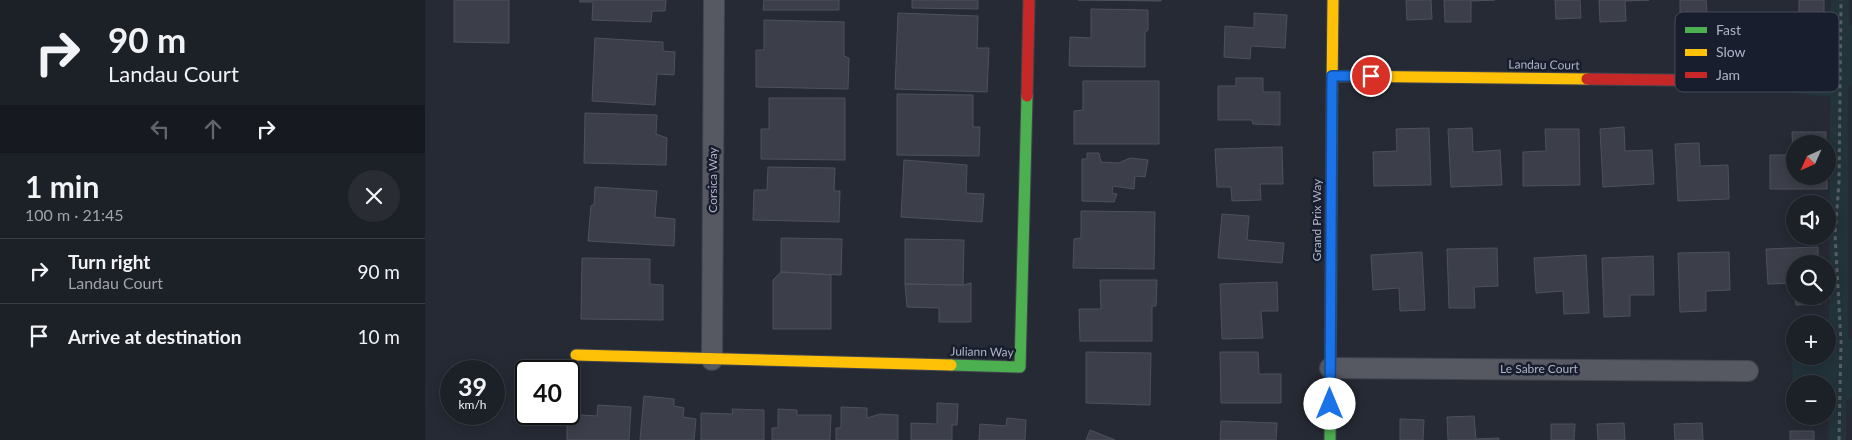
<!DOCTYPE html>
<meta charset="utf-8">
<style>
body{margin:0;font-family:Lato,sans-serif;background:#292d33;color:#f1f3f6;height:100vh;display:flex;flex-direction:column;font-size:19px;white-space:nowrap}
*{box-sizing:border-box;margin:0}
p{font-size:16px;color:#a0a3a7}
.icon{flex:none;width:28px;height:28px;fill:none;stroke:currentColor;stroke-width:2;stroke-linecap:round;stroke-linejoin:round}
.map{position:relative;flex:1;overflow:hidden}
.side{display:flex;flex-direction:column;background:#1c2027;width:425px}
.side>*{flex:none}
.hud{background:#1c2027;color:#f1f3f6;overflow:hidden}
.needle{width:32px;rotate:225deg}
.tools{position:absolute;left:1361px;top:135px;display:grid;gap:10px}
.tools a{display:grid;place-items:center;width:50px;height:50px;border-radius:50%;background:#1c2027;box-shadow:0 2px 12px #0003,0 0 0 1px #3a3e44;font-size:25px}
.speed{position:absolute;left:15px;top:360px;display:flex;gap:10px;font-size:25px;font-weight:700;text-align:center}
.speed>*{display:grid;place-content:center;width:65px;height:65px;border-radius:50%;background:#1c2027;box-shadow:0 2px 12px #0003,0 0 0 1px #3a3e44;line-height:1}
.speed small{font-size:12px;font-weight:400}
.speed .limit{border:2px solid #111;border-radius:8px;background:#fff;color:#111}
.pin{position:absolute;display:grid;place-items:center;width:42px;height:42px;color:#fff;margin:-21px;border:2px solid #fff;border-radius:50%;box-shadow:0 1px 5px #0007}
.me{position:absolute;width:55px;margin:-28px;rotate:0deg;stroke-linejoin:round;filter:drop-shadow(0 0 4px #0008)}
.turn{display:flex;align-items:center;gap:18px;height:105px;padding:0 25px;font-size:22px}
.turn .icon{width:65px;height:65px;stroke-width:2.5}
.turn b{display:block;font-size:35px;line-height:42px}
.lanes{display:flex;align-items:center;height:48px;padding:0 25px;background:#0003;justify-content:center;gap:25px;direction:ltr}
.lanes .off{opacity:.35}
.round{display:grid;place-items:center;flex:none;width:52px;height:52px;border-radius:26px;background:#292d33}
.summary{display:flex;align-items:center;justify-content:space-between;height:85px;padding:0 25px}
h1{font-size:30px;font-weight:700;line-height:38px}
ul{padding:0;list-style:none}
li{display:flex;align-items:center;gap:15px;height:65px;padding:0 25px;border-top:1px solid #3a3e44}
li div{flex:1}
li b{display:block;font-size:19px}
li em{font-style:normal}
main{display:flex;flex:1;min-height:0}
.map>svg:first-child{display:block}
</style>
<main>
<section class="side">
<div class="hud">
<div class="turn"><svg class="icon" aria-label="right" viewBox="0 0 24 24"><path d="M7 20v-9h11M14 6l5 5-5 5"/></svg><div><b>90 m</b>Landau Court</div></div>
<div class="lanes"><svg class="icon off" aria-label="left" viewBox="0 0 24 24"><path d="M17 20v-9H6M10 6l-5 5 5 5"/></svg><svg class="icon off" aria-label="ahead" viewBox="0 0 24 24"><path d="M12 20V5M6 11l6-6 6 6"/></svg><svg class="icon" aria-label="right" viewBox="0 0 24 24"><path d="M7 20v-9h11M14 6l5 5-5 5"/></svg></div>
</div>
<div class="summary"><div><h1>1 min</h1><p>100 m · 21:45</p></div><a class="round"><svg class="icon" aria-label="close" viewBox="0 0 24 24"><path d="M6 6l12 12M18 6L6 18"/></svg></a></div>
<ul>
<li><svg class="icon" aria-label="right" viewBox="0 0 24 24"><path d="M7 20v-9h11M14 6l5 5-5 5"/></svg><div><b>Turn right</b><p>Landau Court</p></div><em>90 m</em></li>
<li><svg class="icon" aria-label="arrive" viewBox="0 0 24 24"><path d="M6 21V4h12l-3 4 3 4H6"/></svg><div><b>Arrive at destination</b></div><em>10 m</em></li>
</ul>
</section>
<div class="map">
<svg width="1427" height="440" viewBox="0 0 1427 440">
<rect width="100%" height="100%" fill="#262a34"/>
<path fill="#23333a" d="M1406 0H1424V23L1427 25V85L1423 87V338L1427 340V397L1421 401V440H1404L1402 384H1370V388L1366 386 1368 369 1366 359 1371 356H1402L1403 341 1404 340 1405 97 1368 93 1371 76 1368 65 1406 51Z"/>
<path fill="#3c3f49" stroke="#4d515c" d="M29 0H84V43L29 42Z
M155 0H241L240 11H227L226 22 167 20 168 2H155Z
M339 0H414V10H338Z
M487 0H553V9L487 8Z
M653 0H736V1Z
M981 0H1006L1007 19 982 20Z
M1019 0H1070L1046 1V22H1020Z
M1130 0H1155L1156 18 1131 19Z
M1174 0H1224L1200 1 1201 21 1175 22Z
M1255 0H1281L1282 14 1255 15Z
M1374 0H1399V12L1374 14Z
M666 9 723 10V30L720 33V67L644 66 645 37 666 38Z
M473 13 553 16 552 48H564L562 92 470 89Z
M829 13 862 15 860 48 826 46 825 59 799 57 800 26 829 28Z
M339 20 419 22V56L424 58 423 89 331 87V50H339Z
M170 38 238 42V51L250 52 249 75 232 74 230 105 167 101Z
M811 78H838V92H855V125L828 124 827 120H793V86H811Z
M658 81H734V144H649V111L658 110Z
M472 94 548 95V127H555L554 156 472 155Z
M344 98H420V160L336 159V129H344Z
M160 113 232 115 231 134 242 138 241 165 159 163Z
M1199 127 1200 151 1227 150 1229 184 1178 187 1175 129Z
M1004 128 1006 185 949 186 948 152 972 151 971 129Z
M1047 128 1048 152 1075 150 1077 185 1026 187 1023 129Z
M1120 129H1154L1155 185 1098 186V152L1121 151Z
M1367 132H1401V144H1370V176H1402V189H1345V155H1368Z
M1274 143 1275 166 1303 165 1304 199 1253 201 1250 144Z
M857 147 858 184H835L836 200 807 201 806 187H792L790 149Z
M662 153H674L676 162 694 163 705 158 723 160 720 177 710 176 709 189 688 186 687 193 692 194 689 202 657 201V159H662Z
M479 160 542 165 541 193 559 194 557 222 476 217Z
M343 167 410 168 409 191H415L414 222 328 220 329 190H342Z
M170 187 232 191 230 217 250 219 249 246 163 241 166 206 169 204Z
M656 211 730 212 729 269 648 268 649 239 656 238Z
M797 214 824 216 822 240 859 243 857 263 793 258Z
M356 238 417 239 416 275 356 272Z
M480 239 539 240 538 285 480 284Z
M1393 247V264H1370V293L1369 283 1343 284 1341 249Z
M1072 248 1073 286 1049 287 1050 308H1024L1022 249Z
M997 252 1000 310 975 311 974 288 948 290 946 255Z
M1304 252 1305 290 1281 291V311L1255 312 1253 253Z
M1161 255 1164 313 1139 314 1138 291 1111 293 1109 258Z
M1228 256 1229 295H1205V316L1179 317 1177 258Z
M157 258 225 259V284L238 285V320L156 319Z
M356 272 406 275V329H348V280Z
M675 280H732L731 306H727V341H655L654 309H676Z
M852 282 853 311H836L838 338 797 339 795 284Z
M546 283V322H514V308L482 307 480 284 538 285Z
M1370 296H1395L1396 304 1371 305Z
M661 352 726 353 725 405 661 403Z
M795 352H833L834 374H856V403H796Z
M219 396 249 399V406L259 408 258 417 271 419 269 440H215Z
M512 403 533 404 532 425H527V440H486V423L512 424Z
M173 405 206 407 204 440H142V414L172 416Z
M416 407 442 408V418L455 414 473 415V440H411V428H416Z
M307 409 339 410V440H276V413L308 414Z
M353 409 372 410V415H406L405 440H347V428H353Z
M1049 416 1051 439 1074 438V440H1023L1022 417Z
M582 418 601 420 600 440H554L555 424 581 426Z
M975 419 999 420 998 440H975Z
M796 421 852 423 851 440H795Z
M1199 423 1200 440H1173L1172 424Z
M1277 423 1278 440H1250L1249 424Z
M1126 424H1150L1149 440H1126Z
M665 430 690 440H661Z
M1365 431H1389V440H1365Z"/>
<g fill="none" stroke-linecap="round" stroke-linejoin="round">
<defs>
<path id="street" d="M287 360 289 0
M905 368 1323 371"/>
<path id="fast" d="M526 365 595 367 602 96
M905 440 907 91"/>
<path id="slow" d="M907 76 1162 79
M907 91 908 0
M151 355 526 365"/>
<path id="jam" d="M1162 79 1330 81
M602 96 604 0"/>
</defs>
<use href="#street" stroke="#42454d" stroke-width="22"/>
<use href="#fast" stroke="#42454d" stroke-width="13"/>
<use href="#slow" stroke="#42454d" stroke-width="13"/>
<use href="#jam" stroke="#42454d" stroke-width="13"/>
<path stroke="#585d65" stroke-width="3" stroke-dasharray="4 4" stroke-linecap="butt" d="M1414 440 1416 342 1410 234 1414 183 1416 0"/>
<use href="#street" stroke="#565862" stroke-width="20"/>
<use href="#fast" stroke="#4caf50" stroke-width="11"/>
<use href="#slow" stroke="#ffc107" stroke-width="11"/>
<use href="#jam" stroke="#c62828" stroke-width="11"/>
</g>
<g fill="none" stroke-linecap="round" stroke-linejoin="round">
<defs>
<path id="route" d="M905 404 907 76H946"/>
</defs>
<use href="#route" stroke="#114b97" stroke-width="12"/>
<use href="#route" stroke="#1a73e8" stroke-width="9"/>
</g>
<g text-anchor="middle" stroke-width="5" stroke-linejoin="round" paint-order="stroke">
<g font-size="12" fill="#aeb3c6" stroke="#191e2f">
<text transform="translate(1119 65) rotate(1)" y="4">Landau Court</text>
<text transform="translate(288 180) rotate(-90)" y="4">Corsica Way</text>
<text transform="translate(892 220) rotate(-90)" y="4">Grand Prix Way</text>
<text transform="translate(557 352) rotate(1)" y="4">Juliann Way</text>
<text x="1114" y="373">Le Sabre Court</text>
</g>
</g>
<rect x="1250" y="12" width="164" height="80" rx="8" fill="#191e2f" stroke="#464b5c" stroke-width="1"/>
<rect x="1260" y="27" width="22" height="6" fill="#4caf50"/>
<rect x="1260" y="49" width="22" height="7" fill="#ffc107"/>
<rect x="1260" y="72" width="22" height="6" fill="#c62828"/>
<g font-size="14" fill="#aeb3c6">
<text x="1291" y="35">Fast</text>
<text x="1291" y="57">Slow</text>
<text x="1291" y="80">Jam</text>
</g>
</svg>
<div class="tools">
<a><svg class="needle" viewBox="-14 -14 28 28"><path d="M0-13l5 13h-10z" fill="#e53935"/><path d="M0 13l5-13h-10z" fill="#a0a3a7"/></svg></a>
<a><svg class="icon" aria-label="sound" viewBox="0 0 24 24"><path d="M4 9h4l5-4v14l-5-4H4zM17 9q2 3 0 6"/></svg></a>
<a><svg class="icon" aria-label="search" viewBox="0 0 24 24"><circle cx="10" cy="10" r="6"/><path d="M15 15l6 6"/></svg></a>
<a>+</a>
<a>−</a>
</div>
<div class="speed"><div>39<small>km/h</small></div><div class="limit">40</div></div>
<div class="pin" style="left:946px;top:76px;background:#d93025"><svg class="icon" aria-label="arrive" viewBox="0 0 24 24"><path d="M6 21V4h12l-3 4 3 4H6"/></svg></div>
<svg class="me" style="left:905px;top:404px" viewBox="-20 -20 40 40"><circle r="19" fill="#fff"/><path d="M0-13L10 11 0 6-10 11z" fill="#1a73e8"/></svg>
</div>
</main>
